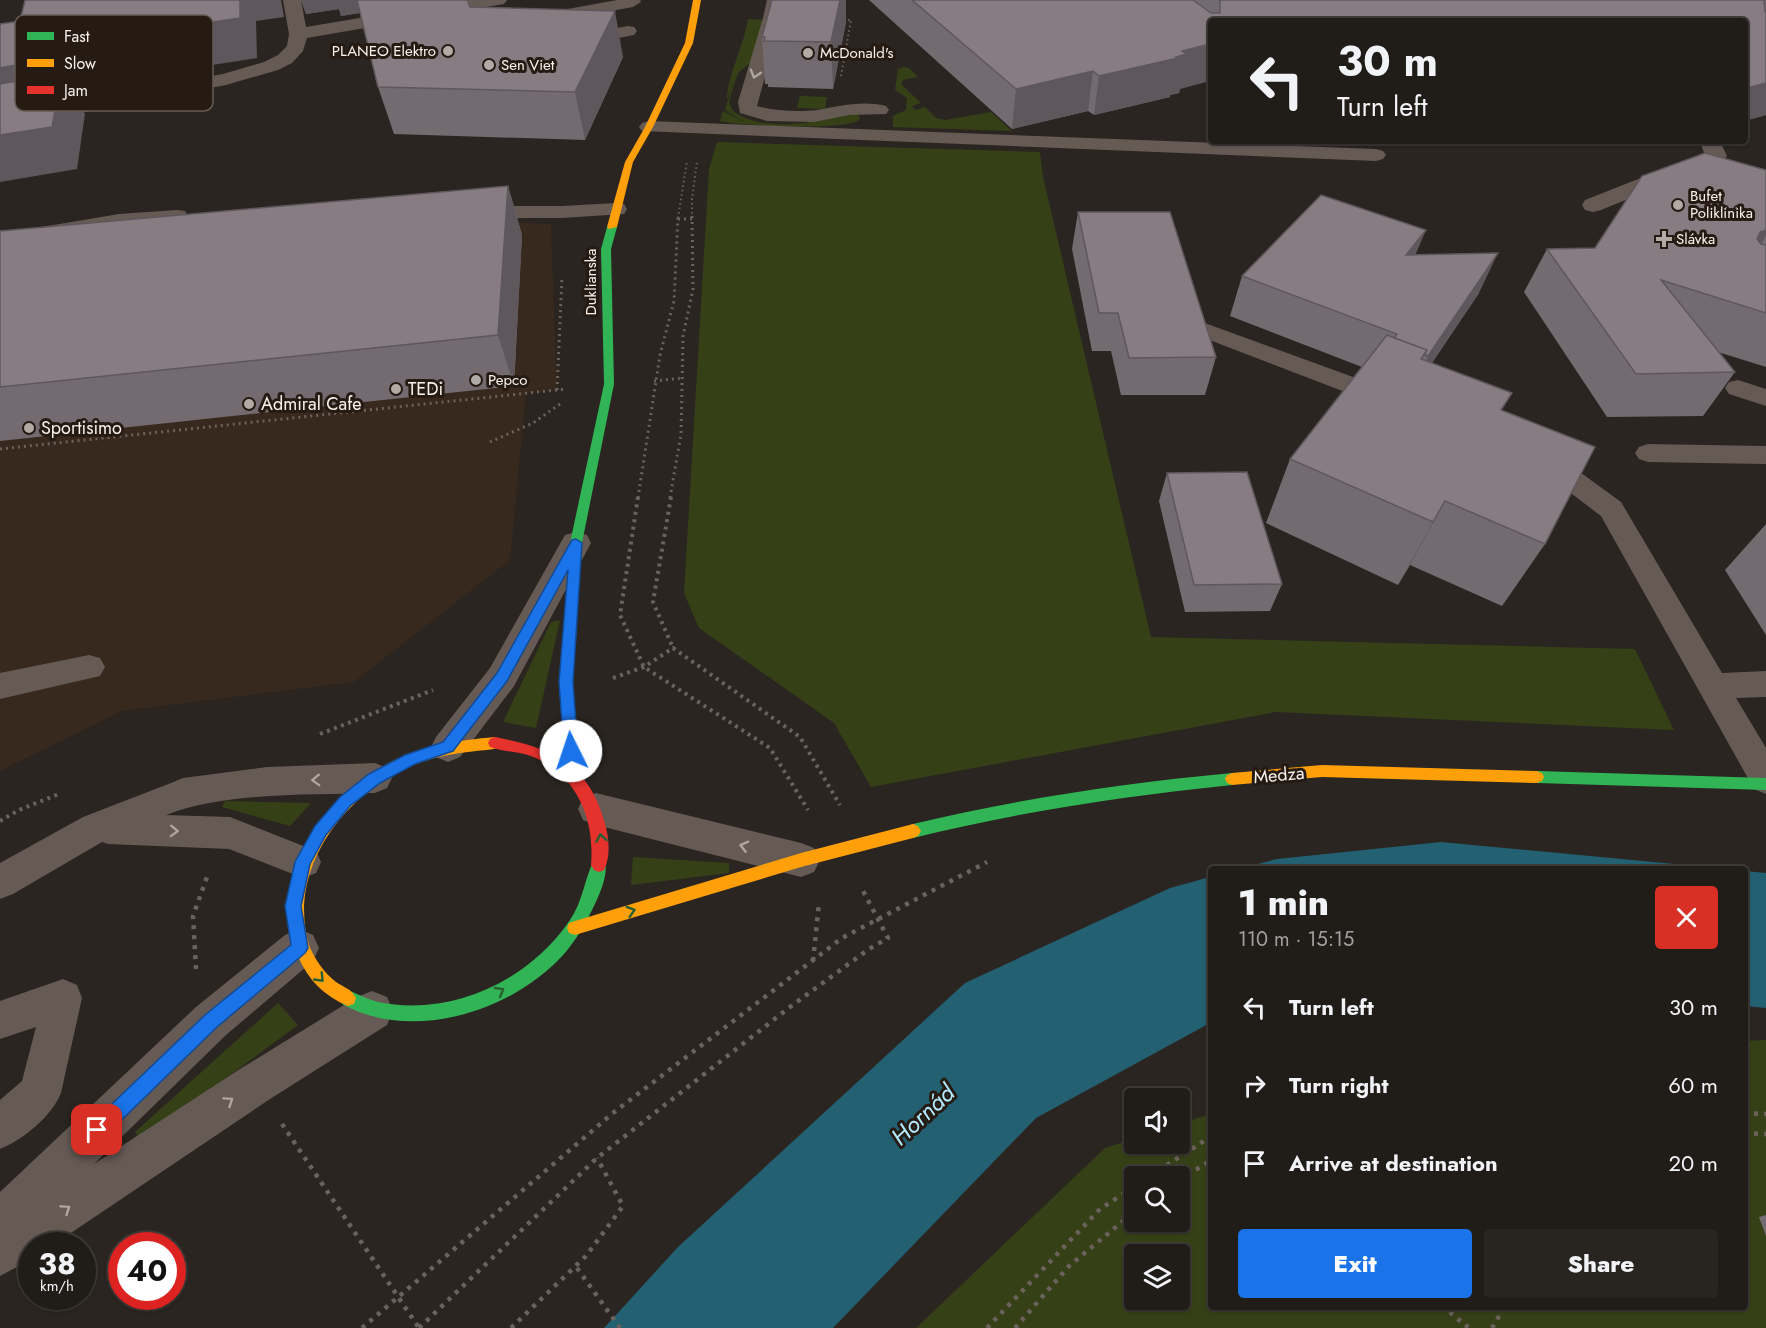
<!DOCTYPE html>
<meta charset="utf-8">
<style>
body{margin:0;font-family:Jost,sans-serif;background:#282521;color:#f1f3f6;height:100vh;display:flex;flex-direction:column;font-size:22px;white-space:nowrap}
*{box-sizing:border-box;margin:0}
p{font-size:20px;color:#a2a1a2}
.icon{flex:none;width:33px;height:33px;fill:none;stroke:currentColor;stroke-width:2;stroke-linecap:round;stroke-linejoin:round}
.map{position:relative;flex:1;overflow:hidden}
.details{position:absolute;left:1208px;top:866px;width:540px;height:444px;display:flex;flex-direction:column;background:#201c18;border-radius:6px;box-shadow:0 2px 4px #0004,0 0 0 2px #3d3a37}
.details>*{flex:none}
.guide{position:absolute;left:1208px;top:18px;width:540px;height:126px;border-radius:6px;box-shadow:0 2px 4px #0004,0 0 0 2px #3d3a37;background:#201c18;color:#f1f3f6;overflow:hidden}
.tools{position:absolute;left:1124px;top:1088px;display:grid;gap:12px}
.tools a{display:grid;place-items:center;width:66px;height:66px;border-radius:6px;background:#201c18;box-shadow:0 2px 4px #0004,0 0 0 2px #3d3a37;font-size:30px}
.speed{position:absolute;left:18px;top:1232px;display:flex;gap:12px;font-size:30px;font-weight:700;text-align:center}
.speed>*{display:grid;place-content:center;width:78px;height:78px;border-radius:50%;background:#201c18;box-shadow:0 2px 4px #0004,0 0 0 2px #3d3a37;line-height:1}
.speed small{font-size:15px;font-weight:400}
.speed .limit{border:9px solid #d22;background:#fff;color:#111}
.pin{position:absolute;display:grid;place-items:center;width:51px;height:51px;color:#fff;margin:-26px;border-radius:12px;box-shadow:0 3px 9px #0006}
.me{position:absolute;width:66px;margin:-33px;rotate:356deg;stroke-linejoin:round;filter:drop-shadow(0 0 4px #0008)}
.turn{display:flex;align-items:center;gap:21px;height:126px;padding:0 30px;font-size:27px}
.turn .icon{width:78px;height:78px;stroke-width:2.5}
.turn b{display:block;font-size:42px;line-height:51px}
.round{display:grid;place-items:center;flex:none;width:63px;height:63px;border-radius:6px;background:#282521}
.overview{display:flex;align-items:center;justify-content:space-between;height:102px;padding:0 30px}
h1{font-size:36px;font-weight:800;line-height:45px}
.primary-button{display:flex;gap:12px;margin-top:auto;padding:12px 30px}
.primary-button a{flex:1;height:69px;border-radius:6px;background:#1a73e8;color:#fff;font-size:24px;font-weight:800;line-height:69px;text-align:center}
.primary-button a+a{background:#282521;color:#f1f3f6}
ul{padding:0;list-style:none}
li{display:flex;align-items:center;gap:18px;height:78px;padding:0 30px}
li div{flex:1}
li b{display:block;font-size:22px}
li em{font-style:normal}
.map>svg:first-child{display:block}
</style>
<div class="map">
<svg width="1766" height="1328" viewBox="0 0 1766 1328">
<rect width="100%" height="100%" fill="#2a2520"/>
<path fill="#37291d" d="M225 213 551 224 557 390 526 394 510 560 354 682 122 711 0 771V241Z"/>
<path fill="#364017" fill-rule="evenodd" d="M748 19 764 20 751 62 738 73 729 101 732 110C750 126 787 126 810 122 826 119 841 113 857 114L860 117 859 120C845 131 740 126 720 121L723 111 746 123 725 110 736 73 727 100C727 77 744 45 748 19Z
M904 67 909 68 918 77 903 80 901 84 921 103 912 106 915 110 925 107 936 118 945 120 991 112 1012 131 893 127V116L906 110 907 98 895 90 898 69Z
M800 96 827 97 825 109 797 108Z
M717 142 1040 152 1043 177 1151 637 1635 649 1674 730 1276 712 871 787 834 723 699 628 684 593 709 169Z
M560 620 536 728 503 722 551 622Z
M225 801 311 803 290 826 222 807Z
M633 857 729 863V873L631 885Z
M278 1003 298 1025 141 1141 135 1132Z
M1766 1040V1328H916L1105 1148 1134 1139V1143H1179V1124L1210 1114V1306H1744L1745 1041ZM1134 1176H1179V1221H1134ZM1134 1254H1179V1299H1134Z"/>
<path fill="#236072" d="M1441 842 1717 868H1243L1277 859Z
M1745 871 1766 873V1008L1745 1006Z
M1210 877V1023L1036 1118 833 1328H604L678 1247 965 983 1170 888Z"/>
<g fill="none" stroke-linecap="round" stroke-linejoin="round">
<path stroke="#6b625d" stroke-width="2" stroke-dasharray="1.5 3" stroke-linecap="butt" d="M841 76 851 20H843
M678 218 687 161
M692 218V199L697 162"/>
<path stroke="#6b625d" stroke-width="3" stroke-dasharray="2 4" stroke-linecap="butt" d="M678 219H692
M654 381 682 378
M557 390 562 277
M490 442 533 423 560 404
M0 449 566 389
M638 498 660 355 674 301 678 216
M670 498 681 434 683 336 693 289 692 216"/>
<path stroke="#6b625d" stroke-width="4" stroke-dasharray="3 4.5" stroke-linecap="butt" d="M638 497 620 615 644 667 770 748 808 810
M671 497 653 602 673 648
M613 678 644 667 673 648 800 737 840 805
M320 734 433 690
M0 821 19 810 59 794"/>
<path stroke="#6b625d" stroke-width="4.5" stroke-dasharray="4 6" stroke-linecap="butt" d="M813 961 819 903
M196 969 193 916 207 877
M1744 1113 1766 1114
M282 1124 419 1328
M1744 1133 1766 1134
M1150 1176 1210 1137
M1179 1180 1210 1161
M577 1268 620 1328
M1442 1306 1469 1328
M362 1328 613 1113 842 938 987 862
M419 1328 597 1158 790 1007 869 949 888 938 862 889
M511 1328 586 1256 623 1206 597 1158
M987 1328 1100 1209 1134 1187
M1015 1328 1069 1266 1134 1212
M1492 1328 1505 1306"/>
<path fill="#665a55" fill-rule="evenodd" d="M617 0H640L641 2 633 7 546 23 540 22 537 18 540 14 546 13Z
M767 0H786L781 5V18L757 106C774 111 798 112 817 110 840 106 862 100 886 106L889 110 886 114 849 115 814 122 767 121 740 113 738 102 763 18Z
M628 26 634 27 637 31 634 35 576 46 570 45 567 41 570 37Z
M649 121 1376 149 1383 151 1386 155 1383 159 1376 161 642 131 639 127 642 123Z
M616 203 624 204 627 209 624 214 562 218H473L465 217 462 212 465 207 473 206H562Z
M177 210 185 211 188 216 185 221 119 226 0 248V234L119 214Z
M1202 322 1397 393 1401 399 1397 405 1388 407 1379 405 1194 334 1190 329 1194 324Z
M1738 380 1766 389V406L1729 394 1725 388 1729 382Z
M1648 444 1766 446V464L1648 462 1639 459 1635 453 1639 447Z
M1541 448 1551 451 1621 502 1722 673 1766 671V697L1736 698 1766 748V794L1754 789 1601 516 1531 463 1528 457 1531 451Z
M89 655 100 658 105 667 100 676 0 699V673Z
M375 763 387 768 392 778 387 788 375 793C312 795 223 792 166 815L230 817 316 851 321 862 316 873 303 878 229 849 108 844 102 842 13 894 0 899V863L83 817 171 783 183 778 267 767Z
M63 979 77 985 82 998 61 1093C51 1117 24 1139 0 1149V1100L22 1081 36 1027 0 1039V1001Z"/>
<path fill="#665a55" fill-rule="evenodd" d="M283 0H301L306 27 467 0H507L504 4 498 5 307 38 303 51 292 63 278 70 226 85 0 128V116L223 74 264 62 278 55 287 46 289 34Z
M1700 141H1720L1727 156 1723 160 1601 210 1593 212 1585 210 1582 205 1585 200 1704 153Z
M576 532 587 535 591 543 514 686 460 757 448 762 436 757 431 747 436 737 490 668 565 535Z
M596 793 801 843 814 848 820 860 814 872 801 877 596 825 583 820 578 809 583 798Z
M299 929 313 935 319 948 313 961 226 1035 94 1164 240 1069 357 997 372 991 387 997 393 1011 387 1025 270 1099 53 1245H32V1259L0 1276V1192L196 1007 285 935Z"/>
<path fill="#30b455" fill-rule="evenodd" d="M612 224 617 227 611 249 614 384 582 543 573 682 579 775 577 779 572 781 567 779 565 775 559 682 570 543 604 384 601 249 607 227Z
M1537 771 1766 778V790L1537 783 1532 781 1530 777 1532 773Z
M1232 773 1237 775 1239 779 1237 783 1232 785C1124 796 1018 812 913 838L908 836 905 831 908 826 913 824C1018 799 1124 783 1232 773Z
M599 858 604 860C610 872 599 896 593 908 585 925 576 940 564 954 512 1012 412 1043 342 1004L340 998 342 992 348 990C358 994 367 999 378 1002 451 1017 529 981 570 920 583 901 584 880 594 860Z"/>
<path fill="#ff9f0a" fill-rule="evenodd" d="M693 0H701L693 43 653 127 633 162 617 227 609 229 607 227 625 162 645 127 685 43Z
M495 737 500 739 502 743 500 747C490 751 479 750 468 752 452 754 435 757 419 763 348 789 286 867 309 945 314 958 324 973 336 982 343 987 352 989 356 998L354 1004 348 1006C324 996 308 980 298 956 269 891 310 820 362 780 400 750 448 741 495 737Z
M1322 765 1537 771 1542 773 1544 777 1542 781 1537 783 1322 777 1232 785 1227 783 1225 779 1227 775 1232 773Z
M913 824 918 826 921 831 918 836 913 838 801 867 575 935 569 933 567 928 569 923 575 921 801 853Z"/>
<path fill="#e5322d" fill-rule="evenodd" d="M495 737C551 748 589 763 605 824 609 837 611 857 604 870L599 872 594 870 591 865C595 819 577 774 531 756 518 751 503 752 490 747L488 743 490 739Z"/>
</g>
<path fill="#736b70" d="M301 0H467L470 7 623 57 585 140 394 134 378 87 360 13 341 16 339 9 306 14Z
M772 0H846V22L833 89 768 87V84H765L762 37Z
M869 0H1766V115L1744 121V21H1210L1180 89 1179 93 1170 95V97L1094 115 1088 111 1012 129Z
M1525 141H1550L1533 146Z
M1766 170V367L1718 352 1735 372 1703 416 1607 417 1524 292 1547 249 1595 248Z
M508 186 522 235 514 386 0 441V231Z
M1078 212 1216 357 1205 395H1121L1111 351H1092L1072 249Z
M1416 254 1479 293 1432 363 1502 411 1545 544 1502 606 1410 565 1398 585 1266 523 1290 459 1362 367 1230 316 1242 276Z
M1167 473 1282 584 1270 611 1185 612 1159 501Z
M1766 524V635L1725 570Z
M1766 1215V1236L1759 1217Z"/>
<path fill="#5e575b" d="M240 0H281L284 17 256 21 257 58 173 71 175 79 76 99 85 114 77 169 0 182V68L154 31Z
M301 0H410L364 12 341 16 339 9 306 14Z
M840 0H846V22L833 89 831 42Z
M615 11 623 57 585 140 575 92Z
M1210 44V81L1180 89 1179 93 1170 95V97L1094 115 1099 76 1176 57 1182 51Z
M1093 71 1088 111 1012 129 1016 89Z
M1766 83V115L1744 121V89Z
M1535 141H1550L1533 146Z
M1668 141H1681L1666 146Z
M508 186 522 235 514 386 498 335Z
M1426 230 1409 270 1406 255Z
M1766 230V236L1742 272 1760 232Z
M1498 253 1479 293 1409 396 1428 356Z
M1445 501 1410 565 1398 585 1433 522Z"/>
<path fill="#867c82" stroke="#5e575b" stroke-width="1.5" d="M25 0H240V18L154 31 155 39 0 68V24L20 21Z
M357 0H467L470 7 615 11 575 92 378 87Z
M772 0H840L831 42 764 41 765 37H762Z
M912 0H1193L1211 13H1220V0H1764L1765 11 1766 10V83L1744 89V21H1317L1316 20 1312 21H1210V44L1182 51 1187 54 1176 57 1178 58 1099 76 1093 71 1016 89Z
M62 73 52 127 0 135V84Z
M1705 153 1766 170V230L1760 232 1757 239 1761 244 1766 245V313L1661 280 1735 372 1636 374 1547 249 1595 248 1642 176Z
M508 186 498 335 0 387V231Z
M1321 195 1426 230 1406 255 1498 253 1428 356 1425 355 1427 350 1394 338 1397 334 1242 276Z
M1078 212H1170L1216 357 1129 358 1118 313H1099Z
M1387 335 1427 350 1421 359 1512 393 1501 410 1595 447 1545 544 1445 501 1433 522 1290 459Z
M1247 472 1282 584 1194 585 1167 473Z"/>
<defs><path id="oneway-chevron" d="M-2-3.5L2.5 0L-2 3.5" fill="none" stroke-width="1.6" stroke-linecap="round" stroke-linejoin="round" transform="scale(1.5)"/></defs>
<g stroke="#b0a6a0">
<use href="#oneway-chevron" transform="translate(755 74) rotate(107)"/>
<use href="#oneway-chevron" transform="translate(316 780) rotate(178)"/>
<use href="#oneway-chevron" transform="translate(174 831) rotate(2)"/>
<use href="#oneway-chevron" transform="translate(744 846) rotate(-166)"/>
<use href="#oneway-chevron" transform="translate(229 1101) rotate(-34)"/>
<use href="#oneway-chevron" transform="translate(66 1209) rotate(-34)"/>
</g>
<g stroke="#2a6031">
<use href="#oneway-chevron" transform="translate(601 838) rotate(-99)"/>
<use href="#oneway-chevron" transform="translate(631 911) rotate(-17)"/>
<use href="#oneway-chevron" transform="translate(320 978) rotate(46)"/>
<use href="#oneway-chevron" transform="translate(500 991) rotate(-30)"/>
</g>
<path fill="#1a73e8" stroke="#114b97" stroke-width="1.5" d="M576 539 582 543 573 682 578 751 576 756H566L564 751 559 682 568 570 507 681 453 751 415 764 380 783 350 806 326 835 310 864 301 906 308 948 305 953 217 1027 104 1137 97 1139 91 1137 88 1130 91 1124 205 1015 291 945 285 906 295 862 315 826 340 797 369 774 405 755 443 742 497 673 572 540Z"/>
<g fill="#b1aaa5" stroke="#251b13" stroke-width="2">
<circle cx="448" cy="51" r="6"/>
<circle cx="808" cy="53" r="6"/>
<circle cx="489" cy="65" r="6"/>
<circle cx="1678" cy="205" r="6"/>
<path d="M1661 230h6v6h6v6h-6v6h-6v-6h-6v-6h6z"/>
<circle cx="476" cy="380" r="6"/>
<circle cx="396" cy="389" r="6"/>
<circle cx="249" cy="404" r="6"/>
<circle cx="29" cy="428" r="6"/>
</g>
<g text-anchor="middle" stroke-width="6" stroke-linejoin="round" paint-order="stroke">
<g font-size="15" fill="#f9f2ec" stroke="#251b13" text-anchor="start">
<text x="436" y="56" text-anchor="end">PLANEO Elektro</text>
<text x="820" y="58">McDonald's</text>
<text x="501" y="70">Sen Viet</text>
<text x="1690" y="201">Bufet<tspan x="1690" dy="17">Poliklinika</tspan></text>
<text x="1676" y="244">Slávka</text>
<text x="488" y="385">Pepco</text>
</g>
<g font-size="15" fill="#f9f2ec" stroke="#251b13">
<text transform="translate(591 282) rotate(-90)" y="5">Duklianska</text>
</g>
<g font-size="18" fill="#f9f2ec" stroke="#251b13" text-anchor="start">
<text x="408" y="395">TEDi</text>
<text x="261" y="410">Admiral Cafe</text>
<text x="41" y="434">Sportisimo</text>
</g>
<g font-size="18" fill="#f9f2ec" stroke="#251b13">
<text transform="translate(1279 775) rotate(-5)" y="6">Medza</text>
</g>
<g font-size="24" font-style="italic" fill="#b3ebfe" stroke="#251b13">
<text transform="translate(923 1115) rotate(-43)" y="8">Hornád</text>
</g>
</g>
<rect x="15" y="15" width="198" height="96" rx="9" fill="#251b13" stroke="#655c54" stroke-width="1.5"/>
<rect x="27" y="32" width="27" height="8" fill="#30b455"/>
<rect x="27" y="59" width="27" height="8" fill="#ff9f0a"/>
<rect x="27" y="86" width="27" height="8" fill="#e5322d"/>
<g font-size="16" fill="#f9f2ec">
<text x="64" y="42">Fast</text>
<text x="64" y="69">Slow</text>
<text x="64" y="96">Jam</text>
</g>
</svg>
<div class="tools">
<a><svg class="icon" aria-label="sound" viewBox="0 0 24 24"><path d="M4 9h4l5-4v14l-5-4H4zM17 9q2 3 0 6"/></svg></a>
<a><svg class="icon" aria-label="search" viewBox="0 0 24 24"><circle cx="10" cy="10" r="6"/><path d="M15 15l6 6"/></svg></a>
<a><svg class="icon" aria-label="layers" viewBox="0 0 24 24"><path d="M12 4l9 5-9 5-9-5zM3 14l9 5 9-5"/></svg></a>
</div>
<div class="speed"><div>38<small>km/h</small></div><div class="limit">40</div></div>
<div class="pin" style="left:97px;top:1130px;background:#d93025"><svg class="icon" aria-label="arrive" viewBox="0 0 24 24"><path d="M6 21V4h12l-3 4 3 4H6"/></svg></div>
<svg class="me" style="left:571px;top:751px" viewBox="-20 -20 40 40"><circle r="19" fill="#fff"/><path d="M0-13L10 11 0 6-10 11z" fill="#1a73e8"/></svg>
<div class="guide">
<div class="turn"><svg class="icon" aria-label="left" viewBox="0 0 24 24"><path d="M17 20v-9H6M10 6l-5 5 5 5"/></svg><div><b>30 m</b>Turn left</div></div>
</div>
<section class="details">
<div class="overview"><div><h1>1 min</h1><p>110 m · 15:15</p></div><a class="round" style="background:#d93025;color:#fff"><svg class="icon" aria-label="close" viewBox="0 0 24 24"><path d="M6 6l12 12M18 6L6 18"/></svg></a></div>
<ul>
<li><svg class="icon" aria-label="left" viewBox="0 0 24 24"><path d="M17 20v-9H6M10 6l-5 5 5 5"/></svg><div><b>Turn left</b></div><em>30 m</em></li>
<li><svg class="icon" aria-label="right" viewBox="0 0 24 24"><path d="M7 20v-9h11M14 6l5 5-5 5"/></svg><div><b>Turn right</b></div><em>60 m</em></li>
<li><svg class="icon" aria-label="arrive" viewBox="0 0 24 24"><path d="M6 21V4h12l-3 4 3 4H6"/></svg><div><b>Arrive at destination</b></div><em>20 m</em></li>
</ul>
<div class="primary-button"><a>Exit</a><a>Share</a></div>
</section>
</div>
